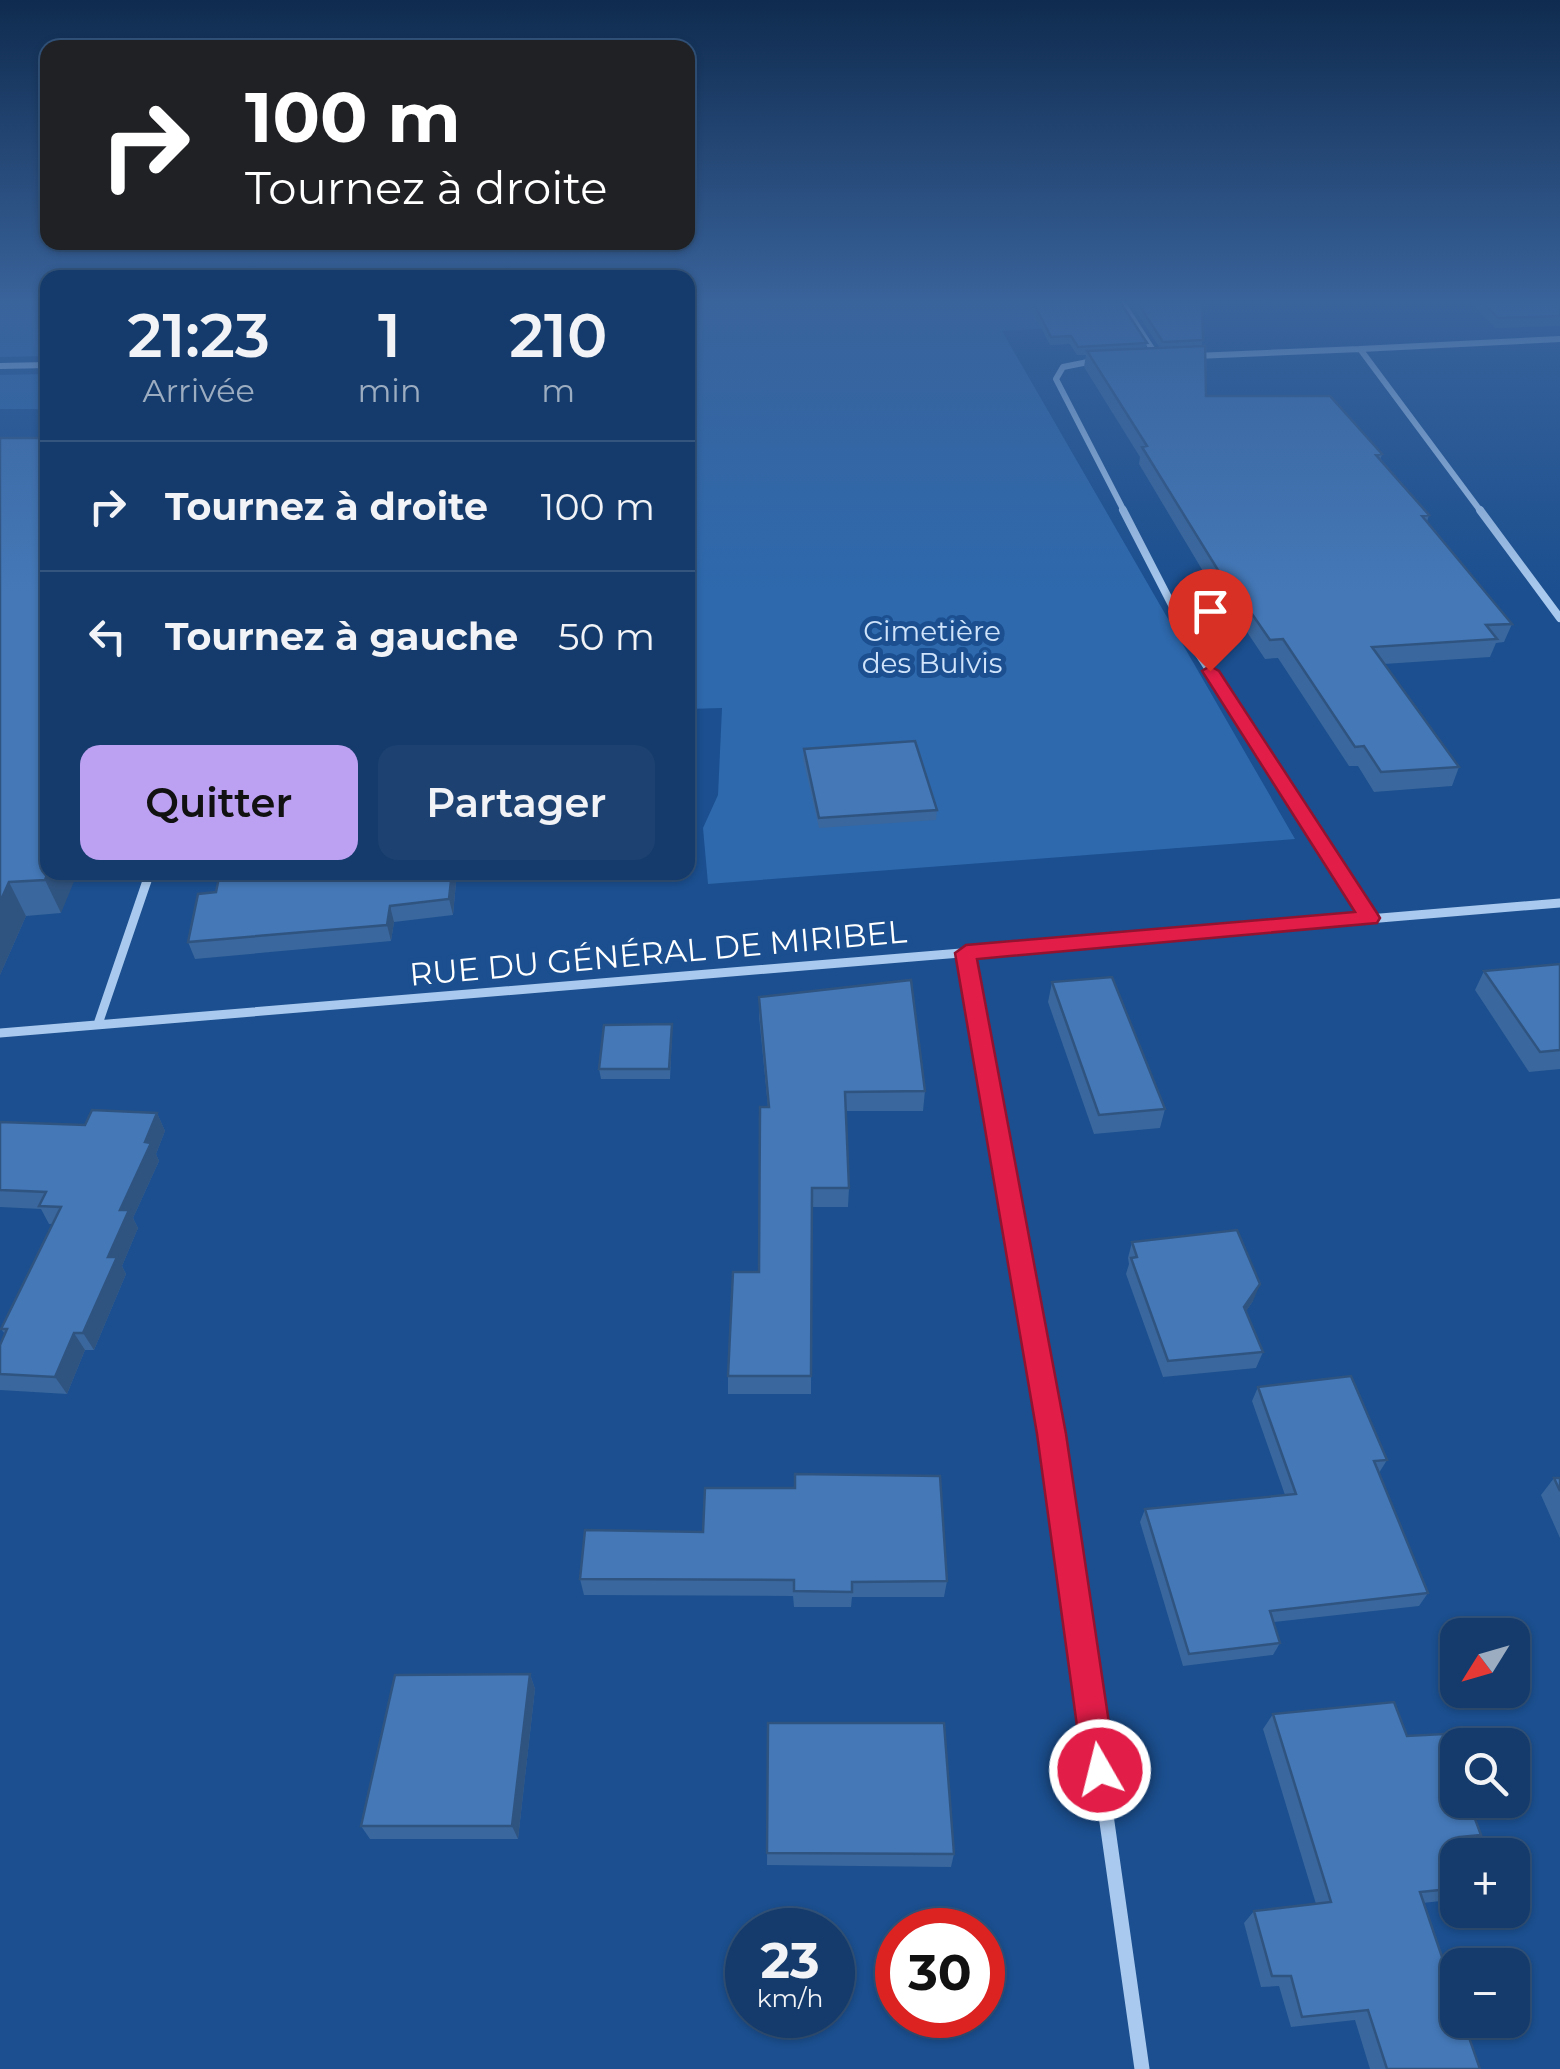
<!DOCTYPE html>
<html lang="fr">
<meta charset="utf-8">
<style>
body{margin:0;font-family:Montserrat,sans-serif;background:#1d4271;color:#f1f3f6;height:100vh;display:flex;flex-direction:column;font-size:38px;white-space:nowrap}
*{box-sizing:border-box;margin:0}
p{font-size:32px;color:#9dadc1}
.icon{flex:none;width:55px;height:55px;fill:none;stroke:currentColor;stroke-width:2;stroke-linecap:round;stroke-linejoin:round}
.map{position:relative;flex:1;overflow:hidden}
.details{position:absolute;left:40px;top:270px;width:655px;height:610px;display:flex;flex-direction:column;background:#143b6b;border-radius:20px;box-shadow:0 2px 8px #0004,0 0 0 2px #33557e}
.details>*{flex:none}
.banner{position:absolute;left:40px;top:40px;width:655px;height:210px;border-radius:20px;box-shadow:0 2px 8px #0004,0 0 0 2px #33557e;background:#202124;color:#fff;overflow:hidden}
.needle{width:65px;rotate:233deg}
.fabs{position:absolute;left:1440px;top:1618px;display:grid;gap:20px}
.fabs a{display:grid;place-items:center;width:90px;height:90px;border-radius:20px;background:#143b6b;box-shadow:0 2px 8px #0004,0 0 0 2px #33557e;font-size:50px}
.speed{position:absolute;left:725px;top:1908px;display:flex;gap:20px;font-size:50px;font-weight:700;text-align:center}
.speed>*{display:grid;place-content:center;width:130px;height:130px;border-radius:50%;background:#143b6b;box-shadow:0 2px 8px #0004,0 0 0 2px #33557e;line-height:1}
.speed small{font-size:25px;font-weight:400}
.speed .limit{border:15px solid #d22;background:#fff;color:#111}
.pin{position:absolute;display:grid;place-items:center;width:85px;height:85px;color:#fff;margin:-102px -42px;border-radius:50% 50% 50% 0;rotate:-45deg;box-shadow:0 0 10px #0007}
.pin .icon{rotate:45deg}
.me{position:absolute;width:110px;margin:-55px;rotate:352deg;stroke-linejoin:round;filter:drop-shadow(0 0 8px #0008)}
.turn{display:flex;align-items:center;gap:35px;height:210px;padding:0 40px;font-size:45px}
.turn .icon{width:130px;height:130px;stroke-width:2.5}
.turn b{display:block;font-size:70px;line-height:85px}
.eta{display:flex;justify-content:space-evenly;align-items:center;height:170px;text-align:center}
.eta b{font-size:60px;font-weight:600;line-height:70px}
.button{display:flex;gap:20px;margin-top:auto;padding:20px 40px}
.button a{flex:1;height:115px;border-radius:20px;background:#bca0f2;color:#111;font-size:40px;font-weight:600;line-height:115px;text-align:center}
.button a+a{background:#1d4271;color:#f1f3f6}
ul{padding:0;list-style:none}
li{display:flex;align-items:center;gap:30px;height:130px;padding:0 40px;border-top:2px solid #33557e}
li div{flex:1}
li b{display:block;font-size:38px}
li em{font-style:normal}
.map>svg:first-child{display:block}
</style>
<div class="map">
<svg width="1560" height="2069" viewBox="0 0 1560 2069">
<rect width="100%" height="100%" fill="#1b4f8f"/>
<path fill="#2e69ad" d="M0 302H47V356L0 357Z
M688 302H1107L1121 324 1002 331 1295 839 708 884 703 828 718 795 722 708 688 709Z
M47 374V409H0V375Z"/>
<g fill="none" stroke-linecap="round" stroke-linejoin="round">
<path stroke="#a9c9ee" stroke-width="6" d="M1122 302 1158 358
M1360 349 1560 339
M1195 356 1360 349 1482 513
M1098 360 1063 367 1056 379 1125 513
M0 366 48 365"/>
<path stroke="#a9c9ee" stroke-width="8" d="M1123 510 1190 640 1279 778
M1480 510 1560 618"/>
<path stroke="#a9c9ee" stroke-width="9" d="M1278 775 1370 918
M966 953 995 1113
M98 1024 150 872
M0 1033 1560 903"/>
<path stroke="#a9c9ee" stroke-width="11" d="M994 1110 1066 1536"/>
<path stroke="#a9c9ee" stroke-width="15" d="M1066 1533 1142 2069"/>
</g>
<path fill="#3a679d" d="M1028 302H1120L1147 343 1145 349 1160 348 1132 305V302H1202V346L1206 396 1382 454 1380 460 1429 515 1427 522 1512 624 1504 642 1496 643 1490 657 1384 664 1459 767 1452 786 1374 792 1358 766H1349L1278 658 1265 659 1221 593H1216L1139 464 1140 457 1084 367 1086 355H1077L1070 344 1050 345Z
M1470 302H1560V326L1495 328Z
M0 438 61 913 26 916 0 975Z
M804 749 937 810 936 820 819 828 803 759Z
M457 872 453 915 394 922 391 941 195 959 188 942 216 892Z
M1560 964V1069L1529 1072 1475 990 1484 971Z
M1052 982 1165 1109 1160 1128 1094 1134 1048 1002Z
M759 997 925 1091 923 1111H846L849 1188 848 1207H812L811 1394H728V1376L759 1272 768 1107 759 1016Z
M672 1034 670 1079H601L599 1069Z
M157 1113 165 1131 156 1154 159 1161 133 1218 138 1228 122 1266 126 1274 94 1350H85L67 1394 0 1390V1345L5 1334 1 1329 53 1224H49L41 1209 0 1207V1122L85 1125Z
M1132 1242 1253 1301 1246 1311 1263 1352 1256 1368 1163 1377 1126 1274 1129 1264 1128 1258Z
M1258 1387 1387 1460 1379 1473 1428 1593 1419 1606 1274 1622 1280 1643 1273 1655 1183 1666 1140 1522 1145 1509 1285 1495 1252 1401Z
M1554 1478H1560V1538L1541 1495Z
M580 1579 947 1581 944 1597H852L851 1607H794L793 1596 584 1595Z
M530 1674 535 1689 518 1839H370L361 1826Z
M1273 1714 1407 1736 1481 1835 1467 1848 1463 1849 1458 1855V1899L1423 1903 1480 2069H1370L1355 2020 1291 2027 1279 1986 1261 1987 1244 1923 1254 1911 1316 1904 1263 1729Z
M768 1723 954 1854 951 1867 767 1865Z"/>
<path fill="#305480" d="M48 872H78L61 913 45 880Z
M452 872H457L453 915 449 899Z
M9 882 26 916 0 975V902Z
M390 906 394 922 391 941 387 925Z
M157 1113 165 1131 156 1154 159 1161 133 1218 138 1228 122 1266 126 1274 94 1350 83 1333 108 1257 120 1210Z
M1260 1284 1253 1301 1238 1323 1244 1307Z
M74 1333 85 1350 67 1394 55 1377Z
M530 1674 535 1689 518 1839 512 1826Z"/>
<path fill="#4478b7" stroke="#305480" stroke-width="2.5" d="M1033 302H1120L1147 343 1078 347 1071 336 1051 337Z
M1137 302H1202L1203 340 1163 342Z
M1483 302H1560V316L1498 318Z
M1205 346 1206 396H1330L1382 454 1376 455 1429 515 1422 516 1512 624 1486 625 1497 639 1372 647 1459 767 1381 772 1364 746 1355 747 1283 639 1270 640 1225 575H1221L1142 447 1147 446 1087 351Z
M0 438H48V872L45 880 9 882 0 902Z
M915 741 937 810 819 818 804 749Z
M220 872H452L449 899 390 906 387 925 188 942 198 894 216 892Z
M1560 964V1050L1540 1052 1484 971Z
M1112 977 1165 1109 1099 1115 1052 982Z
M911 980 925 1091 845 1092 849 1188H812L811 1376H728L733 1272H759L760 1107H769L759 997Z
M672 1024 669 1069H599L604 1025Z
M92 1110 157 1113 145 1142 151 1143 120 1210H129L108 1257H117L83 1333H74L55 1377 0 1374V1345L7 1329H1L61 1207 39 1206 46 1192 0 1190V1122L85 1125Z
M1237 1230 1260 1284 1244 1307 1263 1352 1168 1361 1131 1258 1137 1257 1132 1242Z
M1351 1376 1387 1460 1374 1461 1428 1593 1270 1611 1280 1643 1189 1654 1145 1509 1296 1494 1258 1387Z
M795 1474 940 1476 947 1581 852 1582V1592L794 1591V1580L580 1579 585 1530 703 1532 705 1488H795Z
M1554 1478H1560V1491Z
M530 1674 512 1826H361L395 1675Z
M1394 1702 1407 1736 1444 1734 1458 1771V1800H1468L1481 1835 1459 1837 1465 1855H1458V1888L1420 1892 1458 2004V2020H1463L1480 2069H1387L1368 2010 1302 2017 1291 1976H1272L1254 1911 1331 1902 1273 1714Z
M768 1723H944L954 1854 767 1853Z"/>
<linearGradient id="sky" x2="0" y2="1"><stop stop-color="#0f2b4f"/><stop offset="0.51" stop-color="#39639b"/><stop offset="1" stop-color="#39639b" stop-opacity="0"/></linearGradient>
<rect width="1560" height="592" fill="url(#sky)"/>
<path fill="#e11d48" stroke="#92132f" stroke-width="2.5" d="M1210 666 1219 671 1377 913 1380 918 1377 923 977 959 1066 1434 1116 1770 1111 1782 1100 1787 1088 1782 1083 1770 1037 1434 955 953 966 945 1355 912 1202 671Z"/>
<g text-anchor="middle" stroke-width="10" stroke-linejoin="round" paint-order="stroke">
<g font-size="28" fill="#cfe3fa" stroke="#1b4f8f">
<text x="932" y="641">Cimetière<tspan x="932" dy="32">des Bulvis</tspan></text>
</g>
<g font-size="32" fill="#fff" stroke="#1b4f8f">
<text transform="translate(658 953) rotate(-5)" y="11">RUE DU GÉNÉRAL DE MIRIBEL</text>
</g>
</g>
</svg>
<div class="fabs">
<a><svg class="needle" viewBox="-14 -14 28 28"><path d="M0-13l5 13h-10z" fill="#e53935"/><path d="M0 13l5-13h-10z" fill="#9dadc1"/></svg></a>
<a><svg class="icon" aria-label="search" viewBox="0 0 24 24"><circle cx="10" cy="10" r="6"/><path d="M15 15l6 6"/></svg></a>
<a>+</a>
<a>−</a>
</div>
<div class="speed"><div>23<small>km/h</small></div><div class="limit">30</div></div>
<div class="pin" style="left:1210px;top:671px;background:#d93025"><svg class="icon" aria-label="arrive" viewBox="0 0 24 24"><path d="M6 21V4h12l-3 4 3 4H6"/></svg></div>
<svg class="me" style="left:1100px;top:1770px" viewBox="-20 -20 40 40"><circle r="17" fill="#e11d48" stroke="#fff" stroke-width="3"/><path d="M0-11L8 9 0 5-8 9z" fill="#fff"/></svg>
<div class="banner">
<div class="turn"><svg class="icon" aria-label="right" viewBox="0 0 24 24"><path d="M7 20v-9h11M14 6l5 5-5 5"/></svg><div><b>100 m</b>Tournez à droite</div></div>
</div>
<section class="details">
<div class="eta">
<div><b>21:23</b><p>Arrivée</p></div>
<div><b>1</b><p>min</p></div>
<div><b>210</b><p>m</p></div>
</div>
<ul>
<li><svg class="icon" aria-label="right" viewBox="0 0 24 24"><path d="M7 20v-9h11M14 6l5 5-5 5"/></svg><div><b>Tournez à droite</b></div><em>100 m</em></li>
<li><svg class="icon" aria-label="left" viewBox="0 0 24 24"><path d="M17 20v-9H6M10 6l-5 5 5 5"/></svg><div><b>Tournez à gauche</b></div><em>50 m</em></li>
</ul>
<div class="button"><a>Quitter</a><a>Partager</a></div>
</section>
</div>
